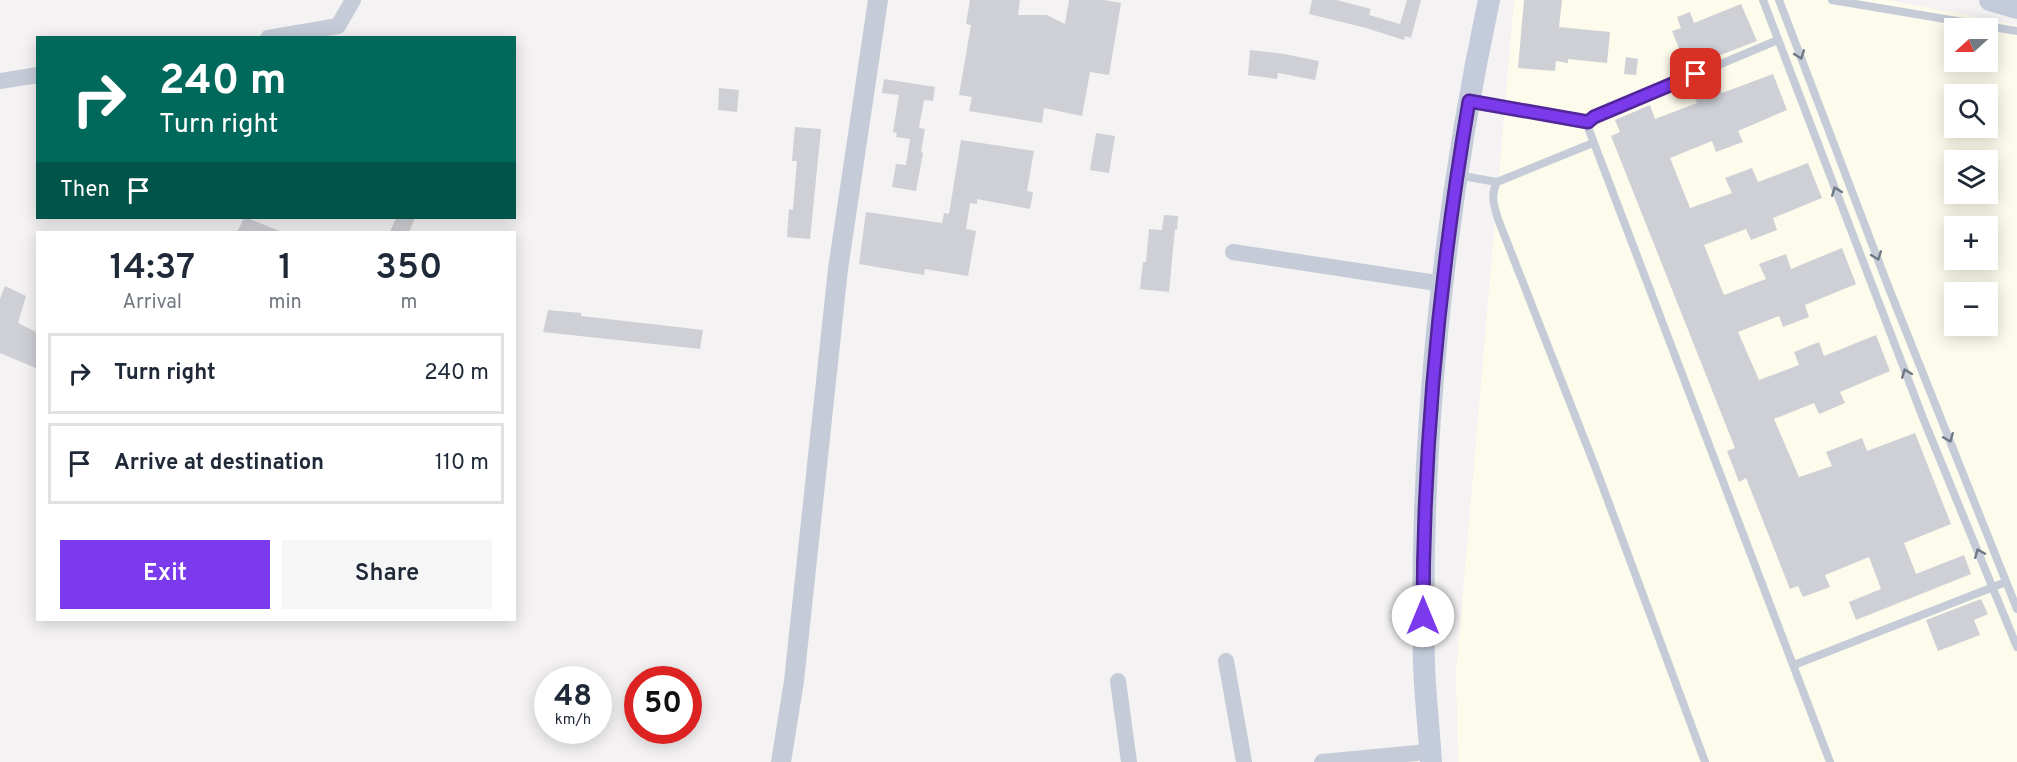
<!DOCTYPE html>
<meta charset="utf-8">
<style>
body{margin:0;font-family:Overpass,sans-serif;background:#f6f6f7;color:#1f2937;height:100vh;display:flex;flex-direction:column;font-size:22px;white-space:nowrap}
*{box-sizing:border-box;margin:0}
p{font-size:20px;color:#747a83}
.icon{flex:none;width:33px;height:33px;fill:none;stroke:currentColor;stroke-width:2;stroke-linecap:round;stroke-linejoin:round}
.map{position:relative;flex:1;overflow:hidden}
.panel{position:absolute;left:36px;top:231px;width:480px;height:390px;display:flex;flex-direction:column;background:#fff;border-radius:0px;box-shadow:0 3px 15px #0003}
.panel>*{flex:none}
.banner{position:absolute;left:36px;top:36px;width:480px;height:183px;border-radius:0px;box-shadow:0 3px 15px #0003;background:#00695c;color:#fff;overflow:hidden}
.needle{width:39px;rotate:249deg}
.buttons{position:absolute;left:1944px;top:18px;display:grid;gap:12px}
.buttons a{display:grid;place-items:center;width:54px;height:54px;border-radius:0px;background:#fff;box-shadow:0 3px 15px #0003;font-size:30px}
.speed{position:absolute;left:534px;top:666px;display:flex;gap:12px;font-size:30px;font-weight:700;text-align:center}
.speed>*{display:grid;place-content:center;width:78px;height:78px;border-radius:50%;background:#fff;box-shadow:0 3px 15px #0003;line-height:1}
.speed small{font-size:15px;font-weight:400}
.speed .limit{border:9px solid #d22;background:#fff;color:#111}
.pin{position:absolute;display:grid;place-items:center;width:51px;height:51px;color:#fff;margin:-26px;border-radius:12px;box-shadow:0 3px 9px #0006}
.me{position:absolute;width:66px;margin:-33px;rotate:0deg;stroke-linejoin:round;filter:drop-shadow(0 0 4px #0008)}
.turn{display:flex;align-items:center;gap:21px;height:126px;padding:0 24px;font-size:27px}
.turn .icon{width:78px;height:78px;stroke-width:2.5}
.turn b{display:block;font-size:42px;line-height:51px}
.then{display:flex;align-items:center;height:57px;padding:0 24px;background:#0003;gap:12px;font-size:22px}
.eta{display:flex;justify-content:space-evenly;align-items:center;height:102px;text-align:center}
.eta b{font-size:36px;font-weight:600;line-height:42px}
.button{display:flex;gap:12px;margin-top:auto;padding:12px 24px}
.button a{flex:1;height:69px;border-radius:0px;background:#7c3aed;color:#fff;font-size:24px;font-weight:600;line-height:69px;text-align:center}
.button a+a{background:#f6f6f7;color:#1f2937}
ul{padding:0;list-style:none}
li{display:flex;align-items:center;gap:18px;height:81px;margin:0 12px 9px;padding:0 12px;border:3px solid #e0e1e3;border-radius:0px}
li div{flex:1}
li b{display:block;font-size:22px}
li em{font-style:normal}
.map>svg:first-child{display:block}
</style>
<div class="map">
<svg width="2017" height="762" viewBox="0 0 2017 762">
<rect width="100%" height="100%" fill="#f4f2f2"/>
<path fill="#fdfbec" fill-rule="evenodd" d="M1514 0H1888L2017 25V762H1458L1456 673ZM1954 28H1988V62H1954ZM1954 94H1988V128H1954ZM1954 160H1988V194H1954ZM1954 226H1988V260H1954ZM1954 292H1988V326H1954Z"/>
<path fill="#ced0d6" d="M970 0H1020L1018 15H1047L1065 24 1069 0H1104L1121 3 1109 75 1090 72 1082 116 1044 108 1042 123 969 111 972 97 959 95 971 25 966 24Z
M1312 0H1336L1371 9 1369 15 1400 24 1407 0H1421L1411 38 1405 36 1404 40 1366 28 1309 14Z
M1524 0H1562L1559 27 1610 32 1607 63 1568 59V63L1556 61 1555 71 1518 68Z
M1741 4 1757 41 1710 59 1711 61 1688 71 1672 31 1681 28 1677 17 1690 12 1694 23Z
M1250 50 1284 54 1319 61 1315 80 1278 73 1277 79 1248 75Z
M1626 57 1638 59 1636 75 1624 74Z
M1715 73 1722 93 1773 74 1787 110 1738 131 1743 142 1716 152 1712 141 1670 158 1690 208 1732 193 1725 178 1752 168 1758 182 1808 163 1822 198 1773 218 1777 230 1751 240 1746 229 1704 245 1724 295 1766 279 1759 264 1786 254 1791 269 1842 248 1856 284 1805 305 1809 317 1783 327 1779 316 1738 332 1759 380 1799 365 1794 352 1819 342 1824 356 1876 335 1890 371 1840 392 1845 403 1819 414 1814 403 1774 419 1799 477 1832 466 1826 452 1862 438 1867 451 1915 433 1951 524 1904 543 1916 574 1964 555 1971 574 1856 620 1849 602 1881 589 1869 557 1825 575 1830 587 1803 597 1798 586 1790 589 1746 478 1739 482 1727 451 1735 448 1611 136 1620 132 1615 120 1650 105 1655 119 1697 103 1691 89 1695 87 1693 83Z
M884 79 935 87 933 101 924 100 919 128 925 129 921 152 923 153 916 191 892 187 896 164 906 165 910 139 896 137 897 133 893 132 899 95 882 93Z
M719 88 739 90 737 112 718 110Z
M795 127 821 129 810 239 787 237 789 209 793 210 797 161H792Z
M1096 133 1115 136 1109 173 1090 170Z
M961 140 1034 151 1027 191 1033 192 1030 209 977 199V204L970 203 966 229 976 231 968 276 925 269 924 275 859 264 866 212 942 223 944 213 949 214Z
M1164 215 1178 216 1177 230 1175 229 1169 292 1140 289 1143 262H1146L1149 229 1162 230Z
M244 218H247L282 232H237Z
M396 218H415L409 232H390Z
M5 286 26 296 18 323 38 333V369L0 353V299Z
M548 310 581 313V316L703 330 700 349 543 332Z
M1981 599 1988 614 1974 620 1980 635 1938 651 1926 620Z"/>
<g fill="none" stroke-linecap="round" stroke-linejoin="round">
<path stroke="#c5ccd7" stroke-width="8" d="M1763 0 1923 418 2017 647
M1779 0 1888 286 2017 609
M1832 0 2017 31
M1778 40 1594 117 1588 122 1589 130 1830 762
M1470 101 1588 122
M1593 143 1497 182C1490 195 1494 205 1498 219L1598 474 1705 762
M1457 175 1497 182
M1794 665 2006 582"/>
<path stroke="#c5ccd7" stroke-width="16" d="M268 38 338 26 353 0
M0 81 38 75
M1233 252 1443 284
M1226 661 1244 762
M1118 681 1129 762
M1322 762 1417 753 1431 750"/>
<path stroke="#c5ccd7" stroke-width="20" d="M781 762 794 681 838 269 878 0"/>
<path stroke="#c4ccdb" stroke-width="22" d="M1990 0 2017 8
M1431 762C1429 729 1425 696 1424 663 1419 443 1443 215 1489 0"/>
</g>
<defs><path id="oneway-chevron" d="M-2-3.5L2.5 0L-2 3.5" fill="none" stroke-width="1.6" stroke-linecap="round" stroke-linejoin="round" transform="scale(1.5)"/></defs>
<g stroke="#6e7784">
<use href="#oneway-chevron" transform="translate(1800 55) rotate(69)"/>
<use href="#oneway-chevron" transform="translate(1836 191) rotate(-111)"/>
<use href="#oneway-chevron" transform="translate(1877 256) rotate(69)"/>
<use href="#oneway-chevron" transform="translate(1906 373) rotate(-111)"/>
<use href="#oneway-chevron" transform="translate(1949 438) rotate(68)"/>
<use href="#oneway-chevron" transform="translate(1979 553) rotate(-112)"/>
</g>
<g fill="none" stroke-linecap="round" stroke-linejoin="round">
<defs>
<path id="route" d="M1423 616C1423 444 1440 271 1469 101L1588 122 1594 117 1696 74"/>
</defs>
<use href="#route" stroke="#51269a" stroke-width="15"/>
<use href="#route" stroke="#7c3aed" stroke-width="10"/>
</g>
</svg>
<div class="buttons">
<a><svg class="needle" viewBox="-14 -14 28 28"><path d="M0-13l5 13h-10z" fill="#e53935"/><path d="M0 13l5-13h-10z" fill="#747a83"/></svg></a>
<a><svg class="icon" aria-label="search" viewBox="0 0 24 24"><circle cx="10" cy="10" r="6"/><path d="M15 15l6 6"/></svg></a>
<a><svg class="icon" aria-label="layers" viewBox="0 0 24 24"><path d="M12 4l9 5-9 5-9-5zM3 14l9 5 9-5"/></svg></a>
<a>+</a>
<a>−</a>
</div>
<div class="speed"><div>48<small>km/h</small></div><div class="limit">50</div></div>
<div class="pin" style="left:1696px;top:74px;background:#d93025"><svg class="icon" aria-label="arrive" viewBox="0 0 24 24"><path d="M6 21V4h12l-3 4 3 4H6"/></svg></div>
<svg class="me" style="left:1423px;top:616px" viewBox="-20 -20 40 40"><circle r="19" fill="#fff"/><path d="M0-13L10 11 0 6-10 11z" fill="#7c3aed"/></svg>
<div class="banner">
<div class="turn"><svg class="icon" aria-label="right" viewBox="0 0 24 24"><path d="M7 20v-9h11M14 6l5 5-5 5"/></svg><div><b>240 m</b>Turn right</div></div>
<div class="then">Then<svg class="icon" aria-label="arrive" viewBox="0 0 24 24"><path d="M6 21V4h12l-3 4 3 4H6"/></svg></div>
</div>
<section class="panel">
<div class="eta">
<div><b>14:37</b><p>Arrival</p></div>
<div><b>1</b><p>min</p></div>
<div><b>350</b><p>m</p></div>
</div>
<ul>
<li><svg class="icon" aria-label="right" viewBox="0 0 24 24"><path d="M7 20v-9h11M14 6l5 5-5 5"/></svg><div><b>Turn right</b></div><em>240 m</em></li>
<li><svg class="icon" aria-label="arrive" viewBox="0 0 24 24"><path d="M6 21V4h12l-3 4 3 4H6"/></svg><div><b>Arrive at destination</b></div><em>110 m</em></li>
</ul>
<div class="button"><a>Exit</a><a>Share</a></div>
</section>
</div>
